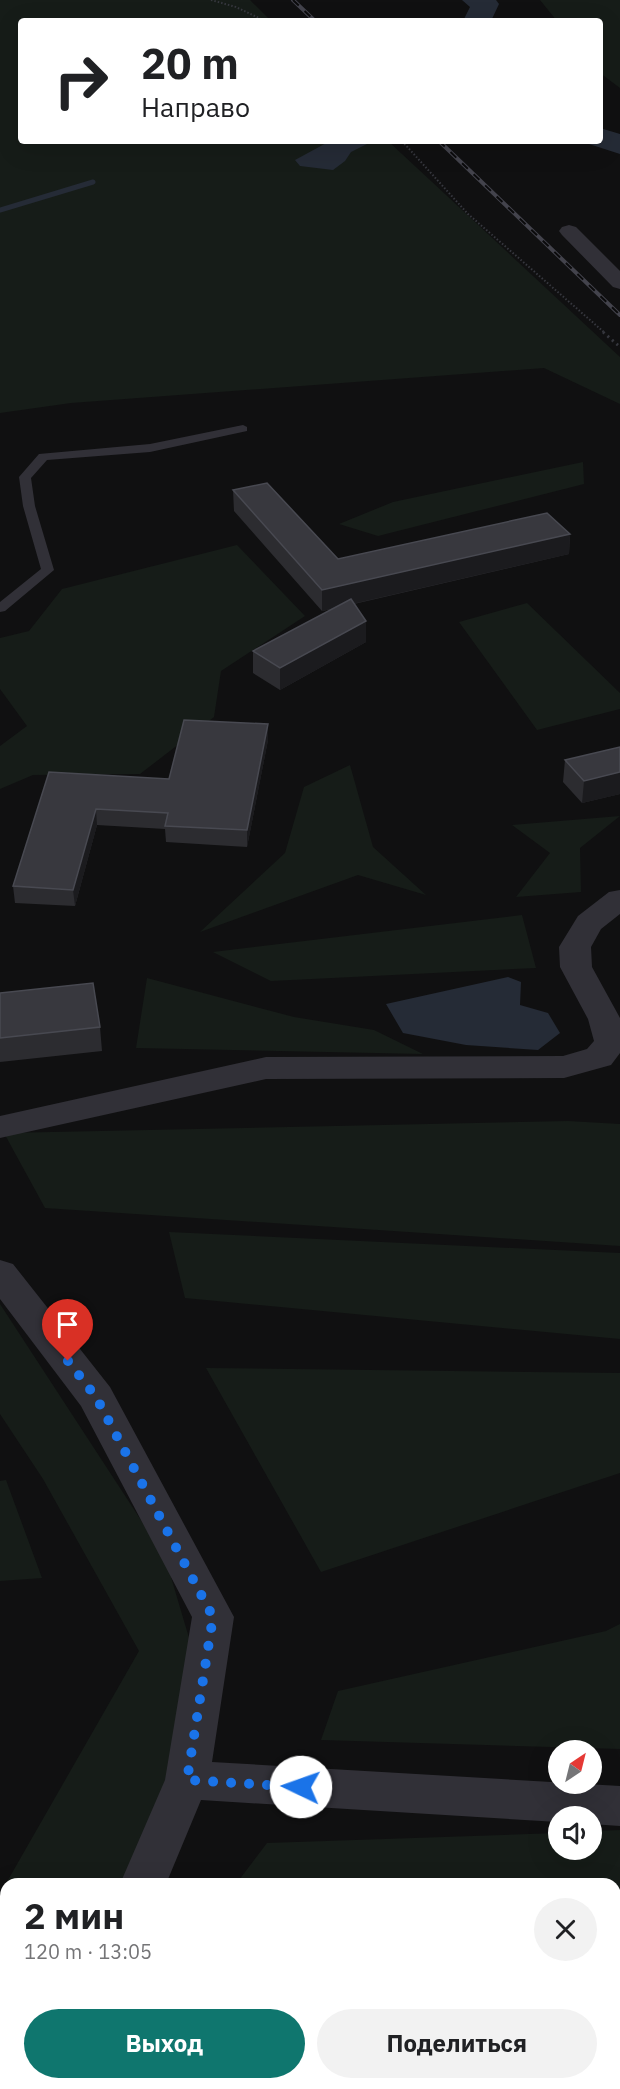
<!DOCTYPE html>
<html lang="ru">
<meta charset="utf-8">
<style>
body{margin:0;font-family:"IBM Plex Sans",sans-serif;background:#f2f2f2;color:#202124;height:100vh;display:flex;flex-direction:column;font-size:22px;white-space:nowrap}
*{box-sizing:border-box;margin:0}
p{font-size:20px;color:#757577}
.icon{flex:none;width:33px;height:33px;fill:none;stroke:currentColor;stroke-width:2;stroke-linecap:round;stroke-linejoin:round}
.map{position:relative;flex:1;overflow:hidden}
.details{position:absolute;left:0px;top:1878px;width:621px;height:212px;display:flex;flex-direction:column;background:#fff;border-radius:18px 18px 0 0;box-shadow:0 6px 24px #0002}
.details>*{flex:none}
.hud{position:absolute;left:18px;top:18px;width:585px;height:126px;border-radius:6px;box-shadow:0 6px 24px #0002;background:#fff;color:#202124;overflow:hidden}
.needle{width:39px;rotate:35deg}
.tools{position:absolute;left:548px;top:1740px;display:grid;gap:12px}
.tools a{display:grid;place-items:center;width:54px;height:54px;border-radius:50%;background:#fff;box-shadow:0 6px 24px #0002;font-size:30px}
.pin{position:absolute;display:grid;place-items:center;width:51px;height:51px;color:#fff;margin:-62px -26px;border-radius:50% 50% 50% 0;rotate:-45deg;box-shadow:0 0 6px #0007}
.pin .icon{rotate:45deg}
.me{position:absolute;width:66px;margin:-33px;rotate:273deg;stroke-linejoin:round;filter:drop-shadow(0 0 4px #0008)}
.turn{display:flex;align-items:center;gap:21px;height:126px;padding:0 24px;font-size:27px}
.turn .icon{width:78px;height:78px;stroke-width:2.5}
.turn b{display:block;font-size:42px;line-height:51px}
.round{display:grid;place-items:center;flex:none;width:63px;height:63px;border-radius:32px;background:#f2f2f2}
.headline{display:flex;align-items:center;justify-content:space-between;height:102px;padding:0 24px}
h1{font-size:36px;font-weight:700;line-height:45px}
.button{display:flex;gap:12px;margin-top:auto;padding:12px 24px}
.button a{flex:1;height:69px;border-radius:36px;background:#0f766e;color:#fff;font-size:24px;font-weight:700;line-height:69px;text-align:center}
.button a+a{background:#f2f2f2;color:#202124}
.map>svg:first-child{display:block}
</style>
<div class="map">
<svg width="620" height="2089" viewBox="0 0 620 2089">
<rect width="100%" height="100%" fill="#101011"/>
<path fill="#161c18" d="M0 0H250L271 21H21V141H388L620 357V404L544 368 71 403 0 413Z
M540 0H620V88L600 73V21H557Z
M583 462 584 484 378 536 339 524 393 502Z
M237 545 305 616 221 671 214 717 140 774 33 775 0 789V746L27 726 0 689V638L29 631 62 589Z
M527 603 620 693V709L537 730 459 622Z
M350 765 373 847 426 895 358 875 200 932 285 853 304 787Z
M620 816 580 848 581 892 516 897 550 853 512 825Z
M522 915 536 968 271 981 213 952Z
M147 978 294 1017 374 1030 423 1054 136 1048Z
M568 1121 620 1124V1246L45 1208 4 1133Z
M169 1232 620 1253V1339L185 1298Z
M0 1304 165 1557 206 1695 143 1884H6V2084H22L18 2089H0V1894L139 1651 43 1479 0 1414Z
M206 1368 620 1373V1473L321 1572Z
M6 1480 42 1578 0 1581V1481Z
M620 1624V1749L321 1740 338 1691 606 1631Z
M620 1830V1915H615V1884H236L267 1843 558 1833V1850H591V1831Z
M615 1965H620V2089H85L88 2084H615Z"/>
<path fill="#252b36" d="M330 141H373L351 152 345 161 333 170 300 166 295 160Z
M508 977 521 982 520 1005 548 1013 560 1033 538 1050 466 1045 403 1033 386 1004Z"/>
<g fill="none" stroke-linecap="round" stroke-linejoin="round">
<path stroke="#252b36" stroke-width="5" d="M0 210 93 182"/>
<path fill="#252b36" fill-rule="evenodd" d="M462 0H496L499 4 491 21H463L470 7Z
M600 128 620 134V154L589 144 587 141H600Z"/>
<path stroke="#36373e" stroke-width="2" stroke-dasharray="1.5 2" stroke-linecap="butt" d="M211 0 236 7 265 21
M402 141 468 214 605 333"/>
<path stroke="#36373e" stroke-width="3" stroke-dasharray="2 4" stroke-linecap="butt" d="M603 332 620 347"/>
<path fill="#313037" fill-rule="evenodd" d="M243 425 247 427V431L150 452 47 460 31 478 35 506 54 570 5 611 0 612V602L41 569 23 506 19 477 39 454 150 444Z"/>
<path fill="#313037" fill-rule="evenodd" d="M569 225 576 227 620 271V289L613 287 562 235 559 231 562 227Z
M620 890V914L601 929 591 947 592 967 620 1018V1053L611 1065 564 1078 266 1079 0 1138V1116L266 1057 563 1056 587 1049 594 1041 588 1019 560 967 559 947 578 916 609 892Z
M0 1260 13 1264 110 1387 234 1617 212 1762 620 1786V1826L591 1824V1816H558V1822L201 1800 166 1884H120L165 1780 192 1617 81 1406 0 1299Z
M17 2084H67L64 2089H14Z"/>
<defs>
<path id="rail" d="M293 0 315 21
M439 141 620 315"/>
</defs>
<use href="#rail" stroke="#43434c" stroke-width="4"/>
<use href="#rail" stroke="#0b0b0c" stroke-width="2" stroke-dasharray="8" stroke-linecap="butt"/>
</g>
<path fill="#2c2c30" d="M233 490 338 559 570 534 569 554 354 604 366 621V642L280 690 253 673V651L333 609 322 611 234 511Z
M268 740 247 847 166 842 165 829 97 825 75 906 15 903 13 886 49 772 169 779Z
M620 747V794L582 803 563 782 565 760Z
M0 993 100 1027 102 1051 0 1062Z"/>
<path fill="#1b1b1e" d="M570 534 569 554 322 611V590Z
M366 621V642L280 690V668Z
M268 724V740L247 847V830Z
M620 772V794L582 803 584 781Z
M96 809 97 825 75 906 73 890Z"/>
<path fill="#38383e" stroke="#484951" stroke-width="1.5" d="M267 483 338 559 547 513 570 534 322 590 233 490Z
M351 599 366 621 280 668 253 651Z
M184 720 268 724 247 830 165 826 168 813 96 809 73 890 13 886 49 772 169 779Z
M620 747V772L584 781 565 760Z
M93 983 100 1027 0 1038V993Z
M135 2084H200L199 2089H134Z"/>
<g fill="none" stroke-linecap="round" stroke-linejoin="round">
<path stroke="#1a73e8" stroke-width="10" stroke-dasharray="0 18" d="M68 1361 96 1397 213 1617 187 1780 301 1787"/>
</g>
</svg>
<div class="tools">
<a><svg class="needle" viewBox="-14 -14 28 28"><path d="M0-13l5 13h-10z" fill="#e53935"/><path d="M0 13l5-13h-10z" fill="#757577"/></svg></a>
<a><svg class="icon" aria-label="sound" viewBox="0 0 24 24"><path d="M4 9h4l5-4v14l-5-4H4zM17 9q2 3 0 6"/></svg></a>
</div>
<div class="pin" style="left:68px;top:1361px;background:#d93025"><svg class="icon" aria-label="arrive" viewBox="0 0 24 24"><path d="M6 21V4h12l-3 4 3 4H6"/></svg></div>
<svg class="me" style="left:301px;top:1787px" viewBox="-20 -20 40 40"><circle r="19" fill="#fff"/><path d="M0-13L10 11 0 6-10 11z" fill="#1a73e8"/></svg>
<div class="hud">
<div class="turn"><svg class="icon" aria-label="right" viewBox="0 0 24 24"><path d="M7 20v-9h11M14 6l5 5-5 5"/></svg><div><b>20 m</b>Направо</div></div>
</div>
<section class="details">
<div class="headline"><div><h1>2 мин</h1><p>120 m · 13:05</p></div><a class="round"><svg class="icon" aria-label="close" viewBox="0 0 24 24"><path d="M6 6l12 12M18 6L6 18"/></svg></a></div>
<div class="button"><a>Выход</a><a>Поделиться</a></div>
</section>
</div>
